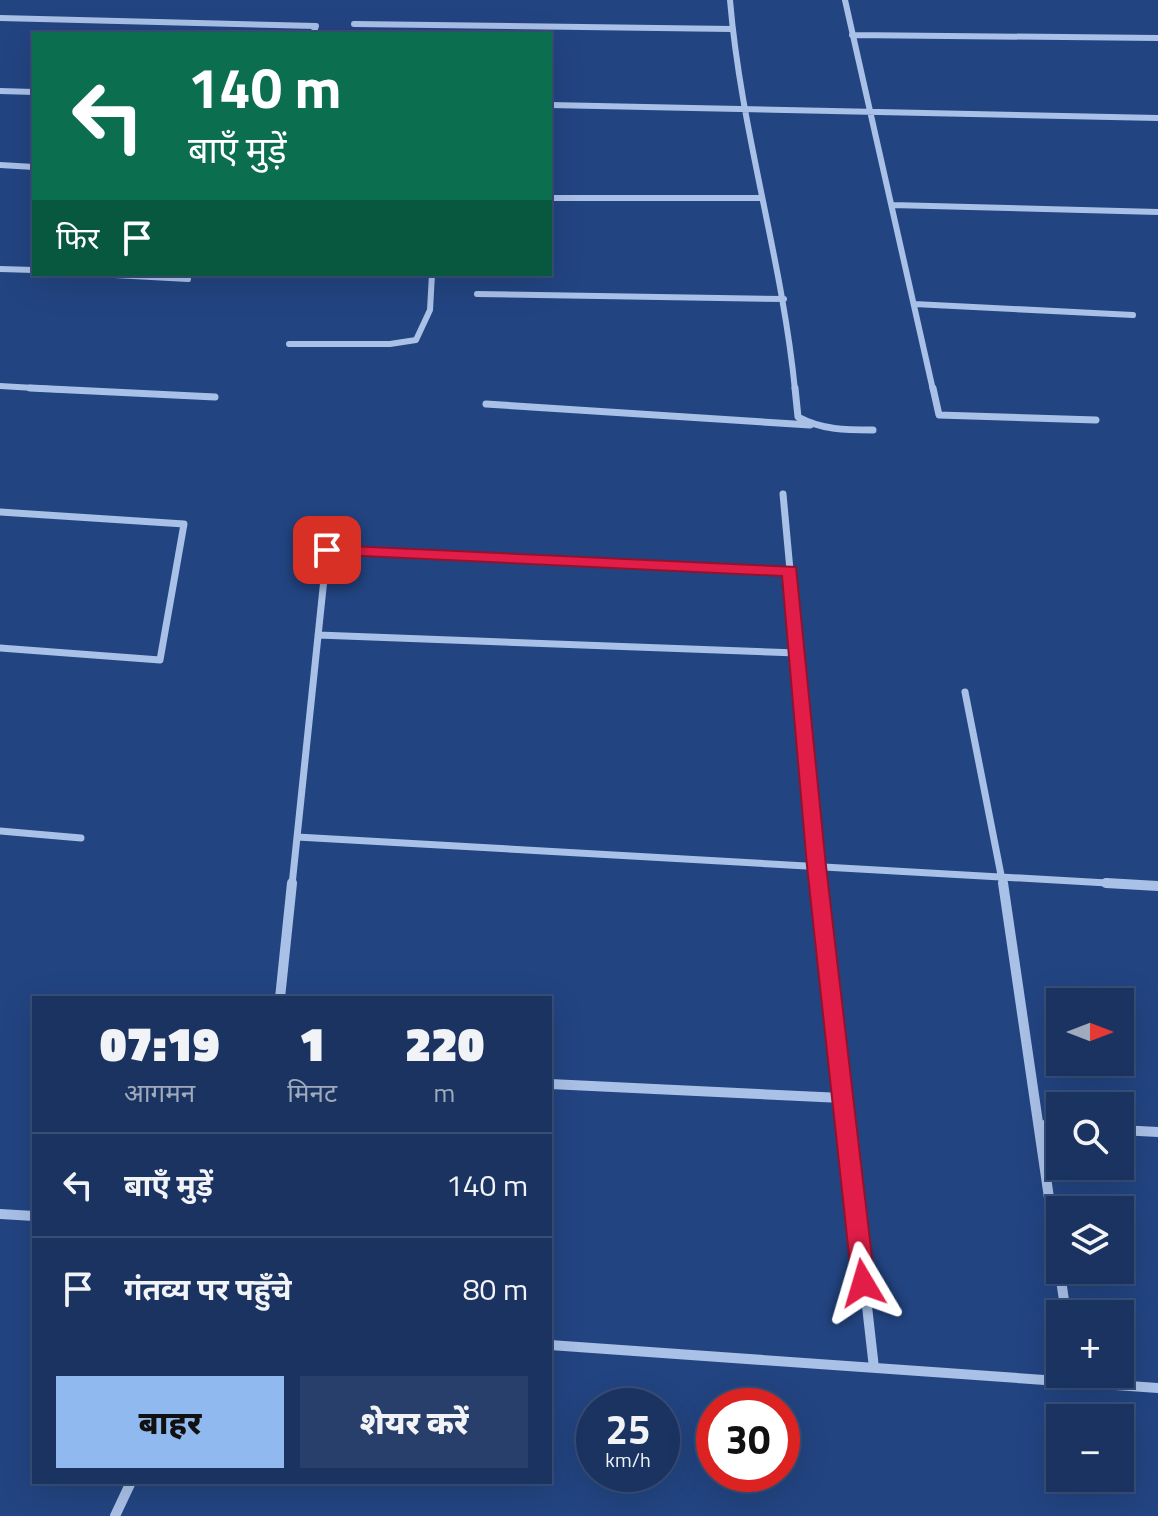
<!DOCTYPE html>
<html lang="hi">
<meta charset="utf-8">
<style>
body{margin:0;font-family:"Titillium Web","Noto Sans Devanagari",sans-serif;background:#273f6a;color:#f1f3f6;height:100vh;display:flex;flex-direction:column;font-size:30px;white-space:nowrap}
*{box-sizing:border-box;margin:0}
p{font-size:26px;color:#9faabd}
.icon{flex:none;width:44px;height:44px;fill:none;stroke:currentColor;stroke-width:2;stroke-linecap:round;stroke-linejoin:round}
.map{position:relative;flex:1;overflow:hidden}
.drawer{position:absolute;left:32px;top:996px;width:520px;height:488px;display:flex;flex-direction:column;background:#1a3361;border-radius:0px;box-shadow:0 8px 32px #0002,0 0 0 2px #384e76}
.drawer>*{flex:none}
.hud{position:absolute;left:32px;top:32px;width:520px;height:244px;border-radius:0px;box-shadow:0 8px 32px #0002,0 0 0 2px #384e76;background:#0b6e4f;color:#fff;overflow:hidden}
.needle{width:52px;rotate:90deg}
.tools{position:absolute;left:1046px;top:988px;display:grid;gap:16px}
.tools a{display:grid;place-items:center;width:88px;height:88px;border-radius:0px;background:#1a3361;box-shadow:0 8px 32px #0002,0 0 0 2px #384e76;font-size:40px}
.speed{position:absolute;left:576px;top:1388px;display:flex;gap:16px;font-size:40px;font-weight:700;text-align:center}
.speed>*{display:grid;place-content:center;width:104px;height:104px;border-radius:50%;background:#1a3361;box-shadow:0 8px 32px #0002,0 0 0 2px #384e76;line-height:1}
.speed small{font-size:20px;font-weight:400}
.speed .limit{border:12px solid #d22;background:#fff;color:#111}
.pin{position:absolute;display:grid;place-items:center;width:68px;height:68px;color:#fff;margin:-34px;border-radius:16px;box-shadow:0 4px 12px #0006}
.me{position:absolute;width:88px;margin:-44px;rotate:353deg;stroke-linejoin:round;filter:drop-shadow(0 0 6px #0008)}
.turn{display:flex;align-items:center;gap:28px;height:168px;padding:0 24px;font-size:36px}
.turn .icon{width:104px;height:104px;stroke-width:2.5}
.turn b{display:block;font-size:56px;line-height:68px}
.then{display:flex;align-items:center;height:76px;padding:0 24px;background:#0003;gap:16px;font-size:30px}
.eta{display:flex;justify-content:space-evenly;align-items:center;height:136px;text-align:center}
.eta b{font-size:48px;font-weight:800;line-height:56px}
.action{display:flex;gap:16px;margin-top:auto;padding:16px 24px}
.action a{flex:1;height:92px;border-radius:0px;background:#90b9f0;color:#111;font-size:32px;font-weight:800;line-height:92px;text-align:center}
.action a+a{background:#273f6a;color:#f1f3f6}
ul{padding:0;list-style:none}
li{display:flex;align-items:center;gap:24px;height:104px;padding:0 24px;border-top:2px solid #384e76}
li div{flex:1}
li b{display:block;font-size:30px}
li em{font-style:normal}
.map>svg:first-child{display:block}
</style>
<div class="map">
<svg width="1158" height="1516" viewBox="0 0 1158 1516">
<rect width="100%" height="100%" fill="#224481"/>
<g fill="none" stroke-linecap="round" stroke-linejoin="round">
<path stroke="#a9c0e7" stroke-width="6" d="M730 0C741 132 782 258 795 390
M845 0 933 390
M0 18 316 26 313 34
M354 24 732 29
M852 35 1158 38
M0 91 34 92
M550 105 1158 118
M0 165 34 167
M550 198H761
M892 205 1158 212
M0 269 34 270
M96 274 188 279
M477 294 784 299
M914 304 1133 315
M289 344H390L416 340 430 310 432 274
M0 386 69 390"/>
<path stroke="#a9c0e7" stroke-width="7" d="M30 388 215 397
M795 388 798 417C822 430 846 430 873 430
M933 388 939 415 1096 420
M486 404 810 425
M783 494 819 885
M0 512 184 524 160 660 0 648
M318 635 797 653
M965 692 1003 885
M0 831 81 838
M297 837 1142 885
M292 885 327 550 790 571"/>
<path stroke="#a9c0e7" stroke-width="10" d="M819 883 874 1368
M1003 883 1066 1314
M1106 883 1158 886
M280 998 292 883
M550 1084 842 1098
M1039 1125 1060 1126
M1120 1130 1158 1132
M0 1214 34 1216
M550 1345 1158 1388
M115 1516 131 1482"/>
</g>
<path fill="#e11d48" stroke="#92132f" stroke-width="2" d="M327 545 796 567 826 866 875 1283 871 1290 863 1293 855 1290 852 1283 807 866 782 576 321 554 319 550Z"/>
</svg>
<div class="tools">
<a><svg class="needle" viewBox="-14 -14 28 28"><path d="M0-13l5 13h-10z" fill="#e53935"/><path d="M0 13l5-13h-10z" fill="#9faabd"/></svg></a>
<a><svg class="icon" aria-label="search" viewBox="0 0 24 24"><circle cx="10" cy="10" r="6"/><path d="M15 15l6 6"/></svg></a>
<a><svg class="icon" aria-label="layers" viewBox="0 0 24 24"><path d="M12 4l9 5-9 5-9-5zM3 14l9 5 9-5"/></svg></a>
<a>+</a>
<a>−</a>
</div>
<div class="speed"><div>25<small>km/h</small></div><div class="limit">30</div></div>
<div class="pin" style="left:327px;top:550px;background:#d93025"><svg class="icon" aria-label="arrive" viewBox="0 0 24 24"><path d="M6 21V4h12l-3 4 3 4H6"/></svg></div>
<svg class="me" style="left:863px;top:1283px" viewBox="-20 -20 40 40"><path d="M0-17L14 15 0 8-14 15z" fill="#e11d48" stroke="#fff" stroke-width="4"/></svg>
<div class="hud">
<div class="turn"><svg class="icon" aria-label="left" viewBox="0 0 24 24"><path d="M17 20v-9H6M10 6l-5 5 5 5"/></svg><div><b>140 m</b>बाएँ मुड़ें</div></div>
<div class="then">फिर<svg class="icon" aria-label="arrive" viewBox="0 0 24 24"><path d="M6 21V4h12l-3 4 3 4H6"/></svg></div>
</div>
<section class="drawer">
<div class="eta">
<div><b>07:19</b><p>आगमन</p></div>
<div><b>1</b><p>मिनट</p></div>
<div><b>220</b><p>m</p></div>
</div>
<ul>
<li><svg class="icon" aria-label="left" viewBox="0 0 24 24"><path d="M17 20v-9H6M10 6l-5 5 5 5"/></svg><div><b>बाएँ मुड़ें</b></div><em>140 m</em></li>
<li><svg class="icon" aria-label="arrive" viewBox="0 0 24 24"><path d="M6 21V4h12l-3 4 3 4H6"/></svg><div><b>गंतव्य पर पहुँचे</b></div><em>80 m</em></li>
</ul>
<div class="action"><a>बाहर</a><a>शेयर करें</a></div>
</section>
</div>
